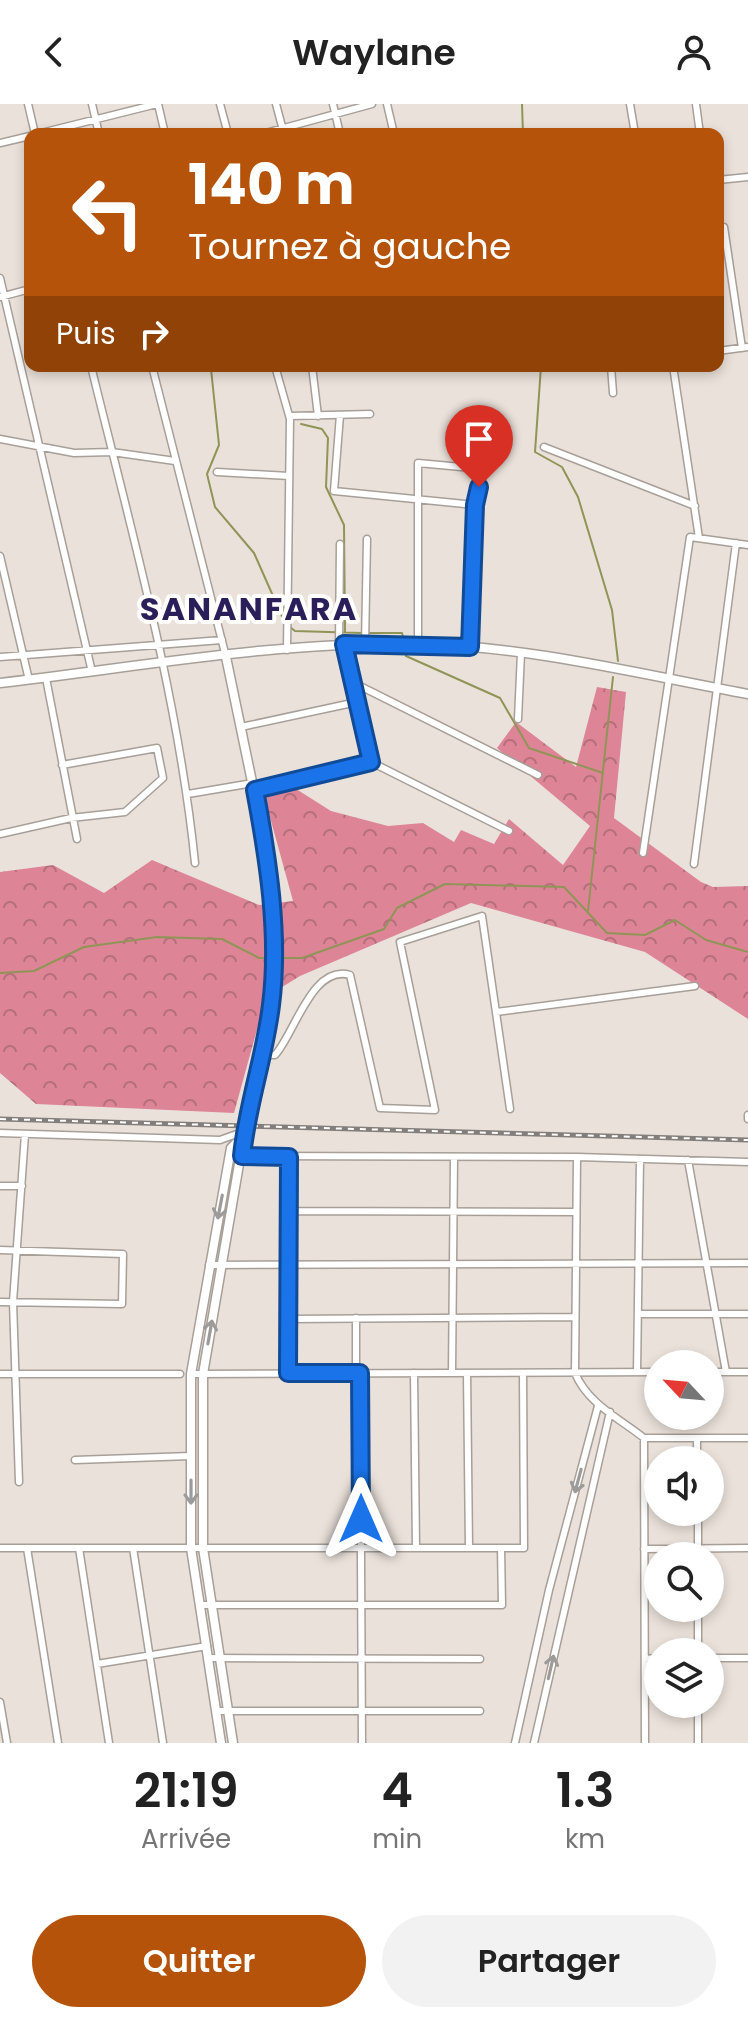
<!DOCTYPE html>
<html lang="fr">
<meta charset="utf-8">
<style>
body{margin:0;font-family:Poppins,sans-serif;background:#f2f2f2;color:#222;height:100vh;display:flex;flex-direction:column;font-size:30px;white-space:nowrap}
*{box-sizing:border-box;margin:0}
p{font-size:26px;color:#767676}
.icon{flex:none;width:44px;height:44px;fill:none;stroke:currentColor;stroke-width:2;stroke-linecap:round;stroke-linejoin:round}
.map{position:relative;height:1639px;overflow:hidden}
.side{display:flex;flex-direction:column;background:#fff;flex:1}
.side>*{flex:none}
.guide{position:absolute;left:24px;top:24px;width:700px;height:244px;border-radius:16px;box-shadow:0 4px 12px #0003;background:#b45309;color:#fff;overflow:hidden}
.needle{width:52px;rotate:296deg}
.buttons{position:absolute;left:644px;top:1246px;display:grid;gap:16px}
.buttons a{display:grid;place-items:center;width:80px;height:80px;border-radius:50%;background:#fff;box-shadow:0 4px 12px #0003;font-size:40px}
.pin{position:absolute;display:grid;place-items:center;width:68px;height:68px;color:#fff;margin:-82px -34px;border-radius:50% 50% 50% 0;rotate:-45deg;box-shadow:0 0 8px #0007}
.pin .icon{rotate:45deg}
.me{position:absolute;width:88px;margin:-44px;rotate:0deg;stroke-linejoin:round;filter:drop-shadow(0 0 6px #0008)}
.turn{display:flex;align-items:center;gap:28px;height:168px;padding:0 32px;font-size:36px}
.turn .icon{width:104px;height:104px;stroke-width:2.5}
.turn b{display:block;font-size:56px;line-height:68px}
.then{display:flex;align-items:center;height:76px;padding:0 32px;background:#0003;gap:16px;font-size:30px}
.eta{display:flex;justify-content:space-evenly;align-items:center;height:136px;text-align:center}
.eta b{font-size:48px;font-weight:600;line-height:56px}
.button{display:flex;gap:16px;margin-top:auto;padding:16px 32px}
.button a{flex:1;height:92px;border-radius:48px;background:#b45309;color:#fff;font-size:32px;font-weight:600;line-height:92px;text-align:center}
.button a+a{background:#f2f2f2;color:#222}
header{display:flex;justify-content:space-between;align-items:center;height:104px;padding:0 32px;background:#fff;font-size:36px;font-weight:600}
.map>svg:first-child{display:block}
</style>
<header><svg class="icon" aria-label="back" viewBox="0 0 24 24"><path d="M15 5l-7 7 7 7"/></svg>Waylane<svg class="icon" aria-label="person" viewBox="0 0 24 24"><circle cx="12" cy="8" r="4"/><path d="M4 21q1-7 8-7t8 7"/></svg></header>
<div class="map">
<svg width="748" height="1639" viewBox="0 0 748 1639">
<defs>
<pattern id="forest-crowns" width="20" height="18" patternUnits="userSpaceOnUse" patternTransform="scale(2)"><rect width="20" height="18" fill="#dd8597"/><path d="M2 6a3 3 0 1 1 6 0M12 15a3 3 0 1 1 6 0" fill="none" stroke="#b46e7c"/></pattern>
</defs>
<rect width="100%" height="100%" fill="#eae1da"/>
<path fill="url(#forest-crowns)" d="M597 583 626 588 614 714 701 778 713 783 748 782V915L645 848 471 799 300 872 266 893 234 1009 36 1000 0 969V768L53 761 104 789 152 756 259 801 293 797 262 684 285 678 331 707 388 722 423 719 454 738 461 726 494 740 509 715 563 761 590 722 497 644 516 618 576 663Z"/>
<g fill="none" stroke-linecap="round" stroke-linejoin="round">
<path stroke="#909457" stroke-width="2" d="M522 0 523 30
M541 262 535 348 562 363 578 393 612 506 618 557
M211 265 219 341 207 370 215 403 254 449 285 519
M301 320 322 325 328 334 326 383 344 421 345 528
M290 523 295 527 362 529
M368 529H402L403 533
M405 548 406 552 500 594 529 644 603 669
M588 807 613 573
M275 854H302L384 825 397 804 445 780 564 783 607 829 645 831 675 816 706 836 748 848
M0 869 34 867 84 843 157 833 222 835 259 854H268"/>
<defs>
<path id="street" d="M28 0 35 30
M92 0 99 30
M158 0 165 30
M220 0 228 30
M276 0 284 30
M333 0 340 30
M387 0 394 30
M630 0 635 30
M696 0 700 30
M37 30 157 0
M262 30 372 0
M0 39 30 32
M718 76 748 73
M718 124 724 123 742 244
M0 174 92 568
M0 193 30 185
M718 247 748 243
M91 262C131 426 178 591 195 759
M152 262 226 553
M206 262H248
M275 262 290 315 287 546
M312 262 318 312
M611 262 613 289
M673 262 699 434
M340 311 334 387 475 401
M290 312 370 310
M0 335 74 349 112 348 175 357
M544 343 695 402
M217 368 289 372
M0 452 29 576
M344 540 371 658
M418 540V359L483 365
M339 541 340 440
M365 541 367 435
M470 543C472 475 466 403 494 339
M0 553 222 536
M46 574 77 735
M352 578 538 671
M518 615 521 549
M241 623 357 598
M255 686 371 658 509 727
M188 690 253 679
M0 730 71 714 125 708 163 674 157 644 62 661
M643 749 690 433 748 441
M694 760 736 439
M496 908 695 882
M260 951H275C295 929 312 860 350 871L380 1004 435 1006 400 838 482 812 510 1005
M748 1011V1015
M0 1029 220 1036 245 1027
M229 1052 577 1053 748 1058
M577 1053 575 1269C588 1300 619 1314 644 1334H748
M688 1056 726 1268
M0 1082H22
M289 1107 576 1108
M0 1146 123 1150 122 1200 0 1198
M209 1161 748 1159
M638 1210H748
M288 1215 575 1213
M637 1268 640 1055
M710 1268H748
M288 1269 289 1053
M356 1269V1214
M360 1269 362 1639
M414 1269 416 1444
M452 1269 454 1053
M467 1269 469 1444
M0 1270H180
M191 1270 658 1268
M644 1334 645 1639
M697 1334V1356
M75 1356 191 1352
M19 1378 13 1198 25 1030
M698 1408V1452
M0 1444H524L523 1269
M27 1444 58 1639
M79 1444 109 1639
M133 1444 163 1639
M644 1445 748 1444
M201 1501H502L501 1444
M698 1504V1548
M209 1554 480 1555
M710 1554H748
M645 1555 658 1554
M97 1560 207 1542
M0 1598 7 1639
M698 1600V1639
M217 1607H480
M515 1639 549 1486 598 1302
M534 1639 610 1308"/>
<path id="secondary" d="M226 553 266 745 274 863 271 904 244 1031 203 1270V1444L233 1639
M0 579C138 563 279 537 418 540 528 542 639 570 748 590
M221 1639 191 1444V1270L231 1044 243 1032"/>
</defs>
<use href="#street" stroke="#a79f98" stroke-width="9"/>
<use href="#secondary" stroke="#a79f98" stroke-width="11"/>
<use href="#street" stroke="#fff" stroke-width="6"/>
<use href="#secondary" stroke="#fff" stroke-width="8"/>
<defs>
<path id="rail" d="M0 1015 748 1036"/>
</defs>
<use href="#rail" stroke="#847e7a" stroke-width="5"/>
<use href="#rail" stroke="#fff" stroke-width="2" stroke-dasharray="6" stroke-linecap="butt"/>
</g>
<defs><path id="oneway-shaft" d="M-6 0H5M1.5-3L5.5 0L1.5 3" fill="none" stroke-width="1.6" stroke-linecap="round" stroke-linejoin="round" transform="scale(2)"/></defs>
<g stroke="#9d9b9a">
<use href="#oneway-shaft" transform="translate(220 1103) rotate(101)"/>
<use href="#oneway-shaft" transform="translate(210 1228) rotate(-80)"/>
<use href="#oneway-shaft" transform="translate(578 1377) rotate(105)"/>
<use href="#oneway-shaft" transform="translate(191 1388) rotate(90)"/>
<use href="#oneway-shaft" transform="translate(551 1563) rotate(-77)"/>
</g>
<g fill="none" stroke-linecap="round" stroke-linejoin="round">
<defs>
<path id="route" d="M361 1415 360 1269H288L289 1053 242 1052C247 1001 265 952 271 901 280 831 268 755 255 686L371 658 344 540 470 543 475 401 479 383"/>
</defs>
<use href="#route" stroke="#114b97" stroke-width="20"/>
<use href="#route" stroke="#1a73e8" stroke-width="14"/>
</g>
<g text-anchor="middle" stroke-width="8" stroke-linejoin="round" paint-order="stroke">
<g font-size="32" font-weight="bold" letter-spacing="2" fill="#2a1f59" stroke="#fff">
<text x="249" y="516">SANANFARA</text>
</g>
</g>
</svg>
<div class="buttons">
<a><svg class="needle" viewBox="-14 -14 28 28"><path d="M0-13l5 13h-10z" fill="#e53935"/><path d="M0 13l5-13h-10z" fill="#767676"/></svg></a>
<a><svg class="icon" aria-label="sound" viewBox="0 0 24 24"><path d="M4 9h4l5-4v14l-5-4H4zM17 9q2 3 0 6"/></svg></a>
<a><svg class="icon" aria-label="search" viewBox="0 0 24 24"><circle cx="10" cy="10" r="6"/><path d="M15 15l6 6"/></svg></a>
<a><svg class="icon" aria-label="layers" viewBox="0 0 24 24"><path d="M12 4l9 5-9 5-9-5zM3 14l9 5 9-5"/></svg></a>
</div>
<div class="pin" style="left:479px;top:383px;background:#d93025"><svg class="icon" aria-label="arrive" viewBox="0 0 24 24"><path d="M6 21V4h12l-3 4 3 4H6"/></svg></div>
<svg class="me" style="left:361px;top:1415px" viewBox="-20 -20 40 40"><path d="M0-17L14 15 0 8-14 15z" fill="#1a73e8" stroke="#fff" stroke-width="4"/></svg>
<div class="guide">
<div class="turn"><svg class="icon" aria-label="left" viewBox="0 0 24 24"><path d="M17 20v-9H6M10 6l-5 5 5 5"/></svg><div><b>140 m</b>Tournez à gauche</div></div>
<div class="then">Puis<svg class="icon" aria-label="right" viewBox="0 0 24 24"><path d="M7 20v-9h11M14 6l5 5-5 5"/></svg></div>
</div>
</div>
<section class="side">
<div class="eta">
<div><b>21:19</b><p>Arrivée</p></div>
<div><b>4</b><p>min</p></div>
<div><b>1.3</b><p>km</p></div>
</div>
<div class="button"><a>Quitter</a><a>Partager</a></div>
</section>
